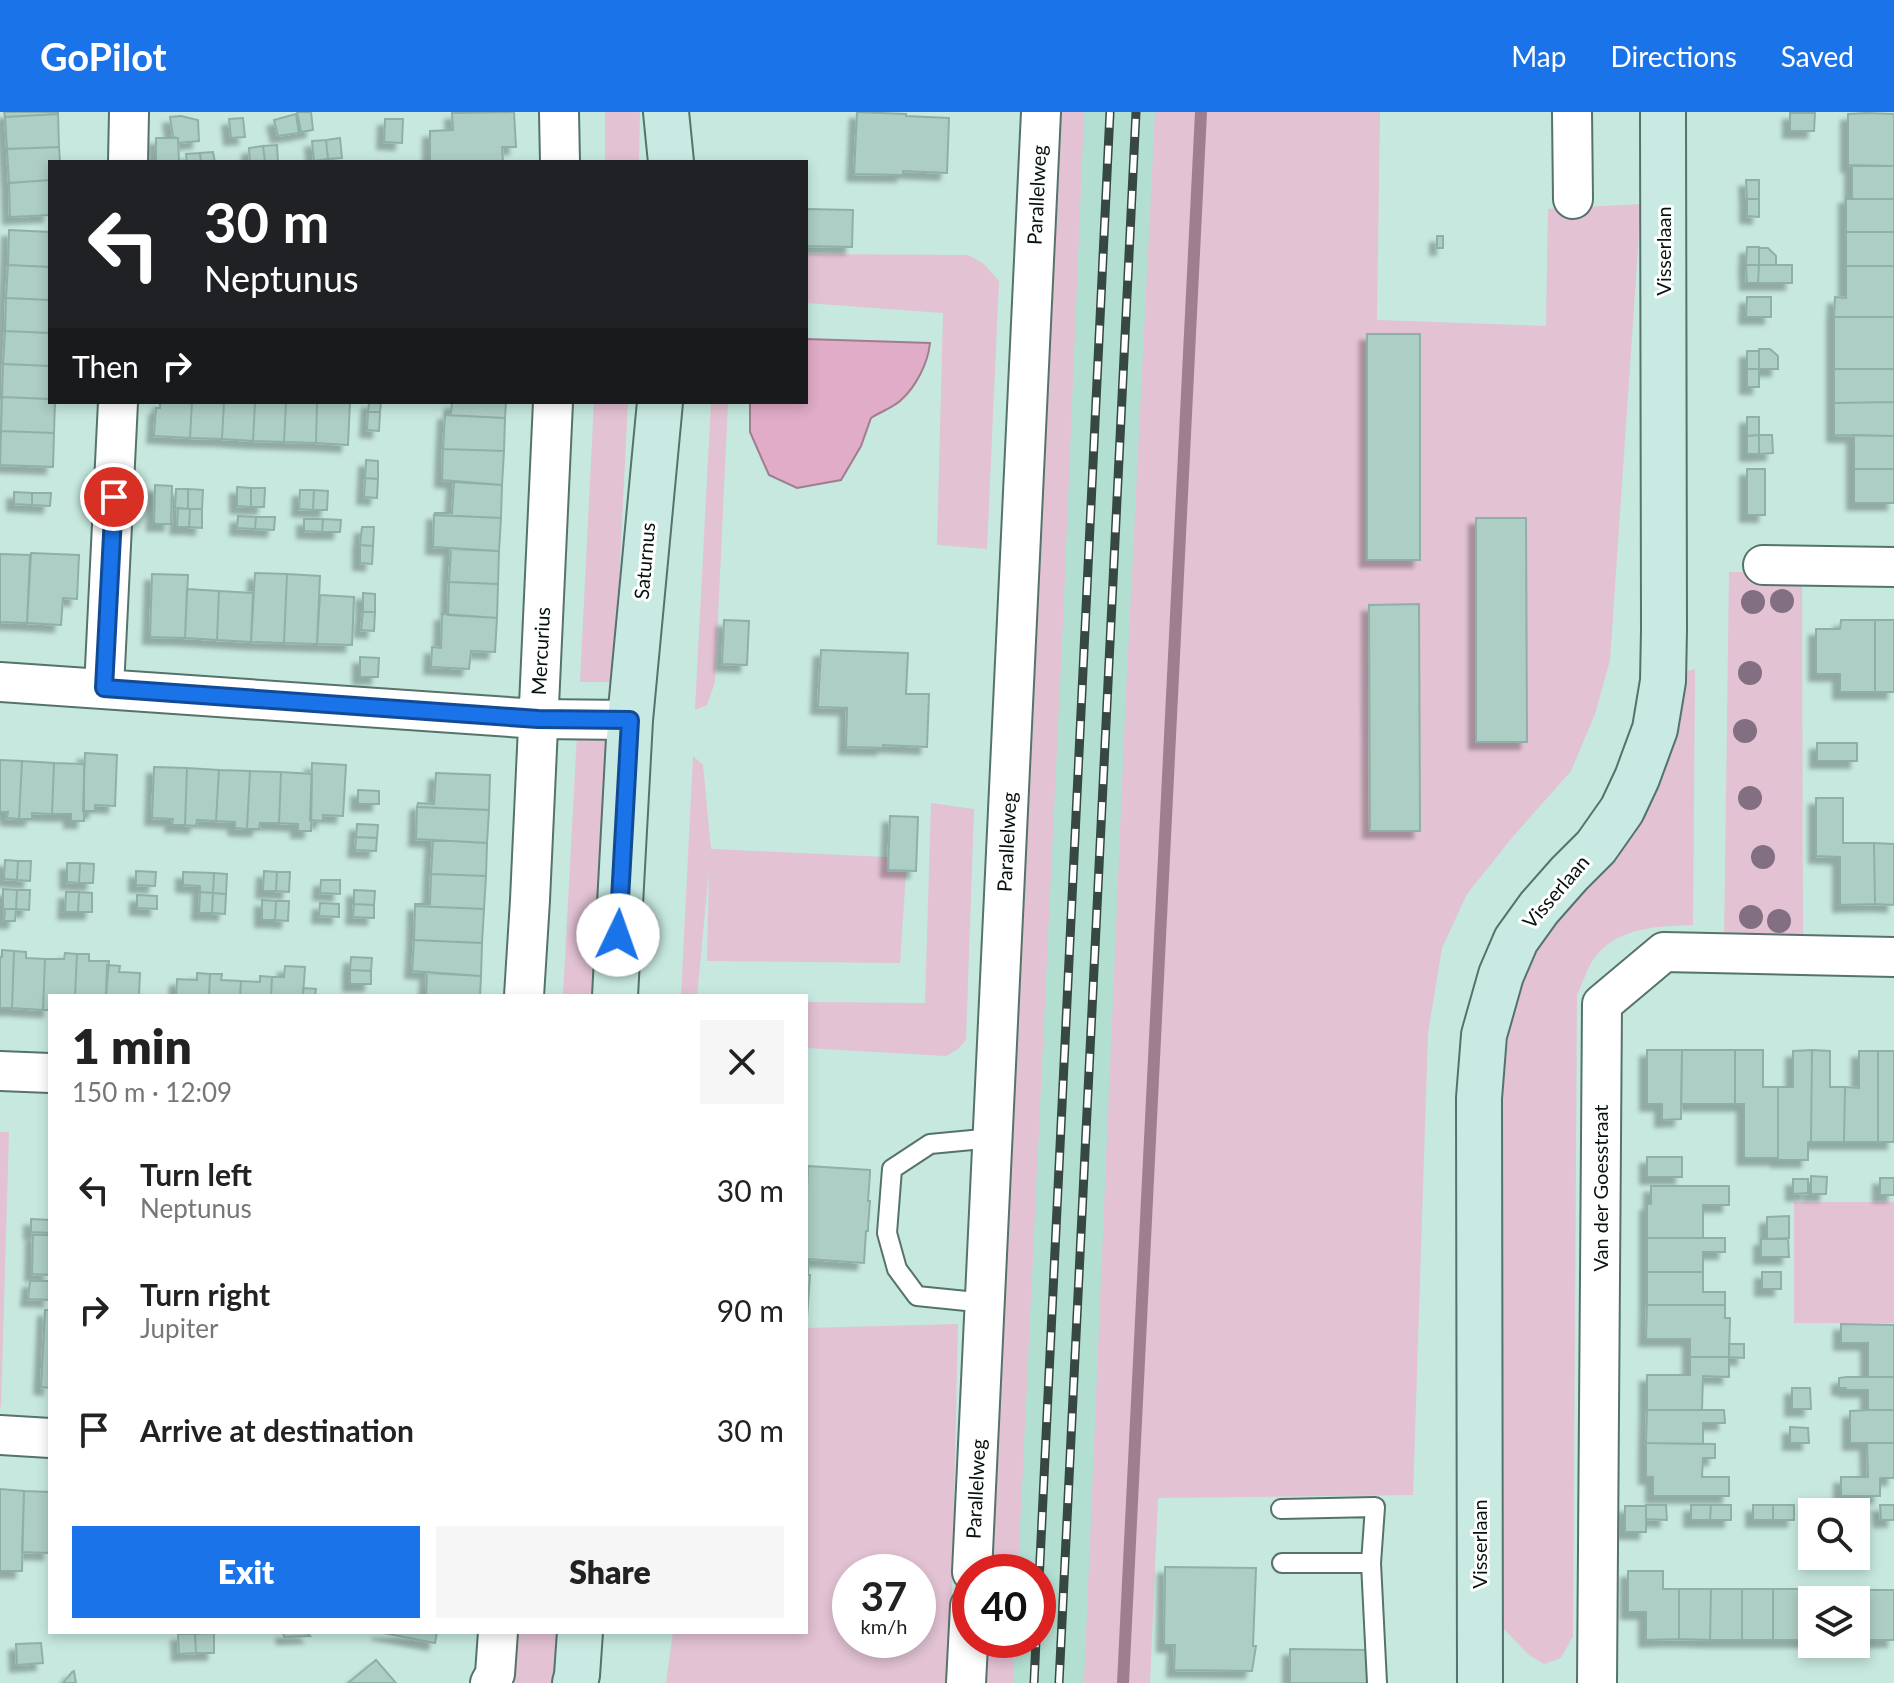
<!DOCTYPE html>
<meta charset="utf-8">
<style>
body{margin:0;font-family:Lato,sans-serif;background:#f6f6f6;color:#222;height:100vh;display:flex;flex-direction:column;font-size:30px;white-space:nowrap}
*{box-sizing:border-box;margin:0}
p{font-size:26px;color:#767676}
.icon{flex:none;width:44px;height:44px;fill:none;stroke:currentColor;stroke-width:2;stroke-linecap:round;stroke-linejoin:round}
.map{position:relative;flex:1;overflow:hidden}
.drawer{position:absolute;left:48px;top:882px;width:760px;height:640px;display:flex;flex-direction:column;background:#fff;border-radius:0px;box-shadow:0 4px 12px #0003}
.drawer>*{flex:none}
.banner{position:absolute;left:48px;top:48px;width:760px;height:244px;border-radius:0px;box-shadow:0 4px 12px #0003;background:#202124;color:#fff;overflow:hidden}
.fabs{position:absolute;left:1798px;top:1386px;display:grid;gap:16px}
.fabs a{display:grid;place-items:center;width:72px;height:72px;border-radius:0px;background:#fff;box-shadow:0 4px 12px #0003;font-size:40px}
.speed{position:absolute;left:832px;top:1442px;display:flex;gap:16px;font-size:40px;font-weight:700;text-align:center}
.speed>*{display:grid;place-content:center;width:104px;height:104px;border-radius:50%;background:#fff;box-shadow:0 4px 12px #0003;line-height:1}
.speed small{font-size:20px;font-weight:400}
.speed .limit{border:12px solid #d22;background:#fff;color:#111}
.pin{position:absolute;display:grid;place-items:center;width:68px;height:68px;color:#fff;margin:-34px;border:4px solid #fff;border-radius:50%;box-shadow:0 2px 8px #0007}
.me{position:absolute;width:88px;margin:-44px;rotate:3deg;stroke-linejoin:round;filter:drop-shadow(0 0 6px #0008)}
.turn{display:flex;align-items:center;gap:28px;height:168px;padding:0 24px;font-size:36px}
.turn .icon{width:104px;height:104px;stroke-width:2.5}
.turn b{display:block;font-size:56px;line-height:68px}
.then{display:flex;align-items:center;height:76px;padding:0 24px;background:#0003;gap:16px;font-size:30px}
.round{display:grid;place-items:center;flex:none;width:84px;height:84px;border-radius:0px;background:#f6f6f6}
.overview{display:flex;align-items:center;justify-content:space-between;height:136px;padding:0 24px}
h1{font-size:48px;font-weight:800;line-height:60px}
.action{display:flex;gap:16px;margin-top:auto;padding:16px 24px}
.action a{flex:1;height:92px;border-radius:0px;background:#1a73e8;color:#fff;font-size:32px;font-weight:800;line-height:92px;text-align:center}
.action a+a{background:#f6f6f6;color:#222}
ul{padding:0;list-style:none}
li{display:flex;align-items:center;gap:24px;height:120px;padding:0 24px}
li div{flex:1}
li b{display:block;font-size:30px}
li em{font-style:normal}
header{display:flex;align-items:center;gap:48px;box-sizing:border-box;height:112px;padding:0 40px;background:#1a73e8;color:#fff}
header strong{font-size:38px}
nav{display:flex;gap:44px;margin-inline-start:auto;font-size:28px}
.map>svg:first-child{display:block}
</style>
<header>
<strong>GoPilot</strong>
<nav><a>Map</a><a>Directions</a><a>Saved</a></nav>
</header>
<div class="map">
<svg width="1894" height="1571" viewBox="0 0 1894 1571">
<defs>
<filter id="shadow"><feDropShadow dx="-7" dy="7" stdDeviation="2" flood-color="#0004"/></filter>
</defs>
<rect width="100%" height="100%" fill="#c6e8df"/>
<path fill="#b3ded2" d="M1067 0H1190L1112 1571H991L993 1528H1038V1460H996Z"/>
<path fill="#e2c2d3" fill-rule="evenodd" d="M605 0H640L639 50H605Z
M1054 0H1084L1064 487 1018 1460H983Z
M1155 0H1380L1377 208 1546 214 1548 97 1641 92 1610 548 1595 602 1571 659 1511 727 1467 782 1442 836 1428 921 1413 1383 1158 1386 1150 1571H1084L1125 601Z
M806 142 968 143 984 152 999 169 987 437 937 433 943 201 806 191Z
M594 290H628L614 570H580Z
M711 290H728L715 570 707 593 695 598Z
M1729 460H1802L1803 834 1724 833Z
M1695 557 1693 813C1660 814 1618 815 1596 844 1587 855 1583 871 1577 883L1573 1524 1561 1546 1544 1552 1529 1543 1503 1516 1501 973 1517 870 1684 560Z
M577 622 611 623 598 884H563Z
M693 644 703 653 711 737 907 746 900 851 707 849 709 758 697 884H681Z
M931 691 974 697 966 928 958 937 946 944 806 936V890L925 891Z
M0 1020H9L1 1295H0Z
M1794 1090H1894V1211H1794Z
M958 1212 950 1571H666L673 1520H806V1216ZM850 1460H918V1528H850Z
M518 1520H565L556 1571H506Z
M980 1528H1015L1013 1571H978Z"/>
<path fill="#e0acc8" stroke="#9f7e90" stroke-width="2" d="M806 227 930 231C928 251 916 275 900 289 892 296 880 300 871 306L861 334 841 368 797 376 769 363 750 320V290H806Z"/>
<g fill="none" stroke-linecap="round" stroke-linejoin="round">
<path stroke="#9f7e90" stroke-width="12" d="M1123 1571 1201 0"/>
</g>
<path fill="#adcec5" stroke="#8fb0a7" stroke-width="2" filter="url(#shadow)" d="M4 0H58V2L5 5Z
M297 0H311L313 18 301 20Z
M514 0 516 35H502L503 50H430V19L453 18 452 1Z
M857 0 906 2V4L949 6 947 61 903 59V63L854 62Z
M1790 1H1815L1814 19H1790Z
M1866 1 1894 2V54L1848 53V2Z
M58 2 59 35 7 37 5 5Z
M296 2 299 21 278 24 274 8Z
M181 4 198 8 199 29 178 31V26L173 25 170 5Z
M243 6 245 25 231 26 229 7Z
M385 7H403L402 31 384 30Z
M156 26H178L179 50H156Z
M340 26 342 46 328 47 326 28Z
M326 28 328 47 314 49 312 29Z
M277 33 278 50H265L263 34Z
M263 34 265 50H250L249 36Z
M59 35 60 50H50V68L9 71 7 37Z
M213 40 215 50H201L200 41Z
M200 41 201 50H187L186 42Z
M1852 54H1894V87H1846V85H1852Z
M50 68V103L10 105 9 71Z
M1746 68H1759V87H1747Z
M1747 87H1759V105L1747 104Z
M1846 87H1894V120H1846Z
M806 97 853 98 852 135 806 134Z
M9 118 50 120V155L8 153Z
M1846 120H1894V154H1846Z
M1437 124H1443V136H1437Z
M1747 135H1759V153H1746Z
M1759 136H1768L1776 144V153H1759Z
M8 153 50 155V188L6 186Z
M1746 153H1759L1758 171H1747Z
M1759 153H1792V171H1758Z
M1846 154H1894V205H1834L1835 185 1846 186Z
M1747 185H1771V205H1746Z
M6 186 50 188V221L5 219Z
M1834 205H1894V257H1834Z
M5 219 50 221V254L3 252Z
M1367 222H1420V448H1367Z
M1759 237H1770L1778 244V257H1759Z
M1747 239H1759V257H1747Z
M3 252 50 254V287L2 285Z
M1747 257H1759V275H1747Z
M1834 257H1894V290L1834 291Z
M2 285 50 287V290H55L54 321 1 319Z
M160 290H192L190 326 154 324 156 296H160Z
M192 290H224L222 327 190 326Z
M224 290H255L253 329 222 327Z
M255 290H286L284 330 253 329Z
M286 290H317L316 331 284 330Z
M317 290H350L348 333 316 331Z
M369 290H381L380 300H368Z
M452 290H506L505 306 445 303V301H451Z
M1894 290V324L1834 323V291Z
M368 300H380L379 319 367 318Z
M445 303 505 306 504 339 443 337Z
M1747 305H1759V323L1747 324Z
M1 319 54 321 53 355 0 353Z
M1759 323V342H1747V324Z
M1759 323H1772L1773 341 1759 342Z
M1854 323 1894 324V357H1854Z
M443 337 504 339 502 373 442 368Z
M366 348 378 349V367L365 366Z
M1747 357H1765V403H1747Z
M1854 357H1894V391H1854Z
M365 366 378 367 377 386 364 385Z
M454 370 502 373 501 406 434 403 435 401H452Z
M155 373 172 374 171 412H154Z
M237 375 251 376V395L237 394Z
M251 376H265L264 395H251Z
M176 377H188V397L175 396Z
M188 377 203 378 202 397H188Z
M300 378H314L313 398 299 397Z
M314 378 328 379 327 398H313Z
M14 380 32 381V393L14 392Z
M32 381H51L50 394 32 393Z
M178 396 190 397 189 415H177Z
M190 397H202V416L189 415Z
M434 403 501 406 499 439 433 435Z
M238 404 256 405 255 417 237 416Z
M256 405H275L274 418 255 417Z
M1476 406H1526L1527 630H1476Z
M304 407H323L322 420 304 419Z
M323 407 341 408 340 420H322Z
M362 415H374L373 434 360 433Z
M360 433 373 434 372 452 360 451Z
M451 437 499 439 498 472 449 470Z
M31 441 79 443 77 487 63 486 61 513 27 511Z
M0 442 30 443 27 511 0 510Z
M255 461 287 462 284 531 251 530Z
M152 462 188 463 185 526 150 525Z
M287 462 320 464 317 532 284 531Z
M449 470 498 472 497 506 448 503Z
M187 477 219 479 217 528 185 526Z
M219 479 253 481 251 530 217 528Z
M363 481 375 482V500H363Z
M320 483 354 485 352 533 317 532Z
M1419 492 1420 719H1370L1369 493Z
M363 500H375L374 519 361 518Z
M442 502 497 506 495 540 471 539 469 557 431 555 432 535 441 536Z
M724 508 749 509 747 553 722 552Z
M1841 508H1875V580H1840V562H1816V517H1840Z
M1875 508H1894V580H1875Z
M821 538 908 541 906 582H929L927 635 883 633V636L846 635 847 596 818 595Z
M360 545 379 546 378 565H360Z
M1817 631H1857V649H1817Z
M85 641 117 643 115 694 95 693V699H83Z
M0 648 22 649 19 707 7 706 8 700H0Z
M22 649 54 651 52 702 32 701V707H19Z
M54 651 84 652V709H71V702H52Z
M312 651 346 653 343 704 323 703V709L310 708Z
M154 655 187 656 185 713H172L173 707 152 706Z
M187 656 219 658 216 709 197 708 196 714 185 713Z
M219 658 250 659 247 717 235 716V710L216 709Z
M250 659 281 660 279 711H260L259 717H247Z
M281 660 312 662 311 719H298V712L279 711Z
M436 661 490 663 489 698 417 695 418 691 434 692Z
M358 678 379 679V692H358Z
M1816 686H1843V731H1874L1875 792 1840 793V745L1816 744Z
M417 695 489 698 487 731 416 727Z
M890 704 918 705 916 759 888 758Z
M357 712 378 713 377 726 356 725Z
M356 725 377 726 376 739 355 738Z
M433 728 487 731 486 764 431 762Z
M1874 731 1894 732V793L1875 792Z
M5 748 18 749 17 768 4 767Z
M18 749H31L30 769 17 768Z
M67 751H80L79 771 67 770Z
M80 751 94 752 93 771H79Z
M136 759 156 760 155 774 136 773Z
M264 759 277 760 276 779H263Z
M183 760 214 761 213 781 200 780V774L183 773Z
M277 760H290L289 780 276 779Z
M214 761 227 762 226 782 213 781Z
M431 762 486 764 484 797 415 794V792H430Z
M321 768H340V782L320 781Z
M3 777 17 778 16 797H3Z
M17 778H30L29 798 16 797Z
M354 778 375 779 374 793 354 792Z
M66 780H79L78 800H65Z
M79 780 92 781V800H78Z
M200 780 213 781 212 801H199Z
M213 781 226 782 225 802 212 801Z
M137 783 157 784V797L137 796Z
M262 788 276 789 275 808H262Z
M276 789H289L288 809 275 808Z
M320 791 339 792V805L319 804Z
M354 792 374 793V806L353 805Z
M415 794 484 797 482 831 414 828Z
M5 797H16L15 809H4Z
M414 828 482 831 481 864 412 859Z
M2 838 14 839 12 896H0V845H2Z
M14 839 26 840V846L45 847 43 898 12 896Z
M65 841 77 842 75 884H50V898H43L45 847H64Z
M77 842H89V849H109L106 884H75Z
M351 845 372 846 371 859 350 858Z
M107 853 120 854 119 860 140 861 139 884H106Z
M285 854 305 855 303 884H271L272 865H284Z
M350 858 371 859V872H350Z
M197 861 210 862 209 884H176L177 867 197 868Z
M427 861 481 864 480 884H426Z
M210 862H222L221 868 241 869 240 884H209Z
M260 864 272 865 271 884H240L241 869 260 870Z
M303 876 316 877 315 883 336 884H303Z
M1647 938H1682L1681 1007 1662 1008V992H1647Z
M1682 938H1735V992H1681Z
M1735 938H1763V975H1778V1046H1744V992H1735Z
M1812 938 1830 939V975H1845L1844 1030H1811Z
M1812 938 1811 1030H1808V1048H1778V975H1793V939Z
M1859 939H1878V1030H1844L1845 975 1859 976Z
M1878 939H1894V1030H1878Z
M1647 1045H1682V1065H1647Z
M808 1054 870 1058V1061L868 1089H870L868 1115V1119H866L864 1151 809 1147 808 1163H810L807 1206H806V1101Z
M1811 1064 1827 1065 1826 1082H1811Z
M1880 1066H1894V1083H1880Z
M1793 1067H1808V1081L1793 1082Z
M1651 1074H1729V1093H1703V1126H1647V1092H1651Z
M1789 1104V1126L1767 1127V1105Z
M31 1107 50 1108V1121L31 1120Z
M33 1123H50V1163L32 1162Z
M1647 1126H1725V1140H1703V1160H1647Z
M1761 1127H1788L1789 1145H1761Z
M1647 1160H1703V1180H1725V1193H1647Z
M1762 1160H1781V1177H1762Z
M30 1169H50V1188L28 1187Z
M1647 1193H1725V1206H1730L1729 1245H1690V1227H1646Z
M45 1198H50V1276L41 1275Z
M1841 1212 1894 1213V1265H1868V1231H1841Z
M1729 1232H1744V1246L1729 1245Z
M1690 1245H1729V1265L1703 1264 1702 1298H1647V1263H1690Z
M1846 1265H1894V1298H1868V1278H1846V1276H1839V1266Z
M1792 1276H1810L1811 1297H1792Z
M1647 1298H1724L1725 1311H1703V1332L1646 1331Z
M1868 1298H1894V1331H1850V1299Z
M1790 1315 1808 1316 1809 1331H1790Z
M1646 1331 1715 1332V1346H1703L1702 1365H1729V1384H1653V1365H1646Z
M1867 1331H1894V1366H1880V1384H1841V1365H1868Z
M0 1377 24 1379 22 1459H0Z
M24 1379 50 1380V1441L22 1440Z
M1646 1393H1666L1667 1408 1646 1407Z
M1691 1393H1711L1710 1408H1691Z
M1711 1393H1731V1408H1710Z
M1753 1393H1773V1408H1753Z
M1773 1393H1794V1408H1773Z
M1816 1393H1837V1400H1816Z
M1837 1393H1856L1857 1408 1856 1400H1837Z
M1880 1393H1894V1408H1881Z
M1625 1394H1646V1420H1625Z
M1165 1455 1256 1456 1253 1534H1256L1252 1559 1174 1558 1175 1533H1164Z
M1628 1459H1663V1477H1679V1527L1646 1528V1500H1628Z
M1679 1477H1711L1710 1528 1679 1527Z
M1711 1477H1742V1528H1710Z
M1742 1477H1773V1528H1742Z
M1773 1477H1805V1528H1773Z
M1805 1477H1836V1488H1812V1528H1805Z
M1836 1477 1868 1478V1528H1856V1488H1836Z
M1868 1478H1894V1528H1868Z
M283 1520H306L310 1524 284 1525Z
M378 1520H437L435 1531Z
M214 1521V1541H196L195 1522Z
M178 1522H195L196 1541 179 1542Z
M41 1531 43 1551 17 1553 16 1532Z
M1290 1537 1368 1538V1571H1290Z
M376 1548 396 1571H348Z
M74 1559 76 1571H63L72 1560Z"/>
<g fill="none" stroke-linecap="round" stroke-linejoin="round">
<defs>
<path id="lane" d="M986 1191 917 1184 897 1157 887 1121 892 1057 930 1032 993 1026
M1281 1397 1375 1395 1371 1451H1282
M1371 1451 1377 1571"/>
<path id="street" d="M559 0 560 50
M1572 0 1573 87
M128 50 129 0
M1763 453 1894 455
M0 570 538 607 630 608
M104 576 118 290
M524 884 530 788 553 290
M0 959 50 961
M0 1323 50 1326
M972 1460 1041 0
M490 1571 495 1562 498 1520
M966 1571 970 1494
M1597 1571 1602 892 1664 840 1894 845"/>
<path id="secondary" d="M666 0 671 50
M615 884 630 608 660 290
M575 1571 577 1563 580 1520
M1480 1571 1479 986 1484 923 1501 863 1516 828 1539 796 1569 762 1596 735 1622 698 1637 666 1655 617 1663 569 1664 518 1663 0"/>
</defs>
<use href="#lane" stroke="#55736b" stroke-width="22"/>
<use href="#street" stroke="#55736b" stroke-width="42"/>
<use href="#secondary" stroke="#55736b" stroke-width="48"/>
<use href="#lane" stroke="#fff" stroke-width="18"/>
<use href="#street" stroke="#fff" stroke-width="38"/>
<use href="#secondary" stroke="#c9eae3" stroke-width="44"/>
<defs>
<path id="rail" d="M1038 1490 1110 0
M1034 1571 1036 1528
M1059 1571 1136 0"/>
</defs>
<use href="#rail" stroke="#374843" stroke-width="9"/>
<use href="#rail" stroke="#fff" stroke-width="6" stroke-dasharray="18" stroke-linecap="butt"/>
</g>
<g fill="#827082">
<circle cx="1782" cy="489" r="12"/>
<circle cx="1753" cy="490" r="12"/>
<circle cx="1750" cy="561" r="12"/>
<circle cx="1745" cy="619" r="12"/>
<circle cx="1750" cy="686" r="12"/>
<circle cx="1763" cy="745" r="12"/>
<circle cx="1751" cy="805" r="12"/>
<circle cx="1779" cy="809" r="12"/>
</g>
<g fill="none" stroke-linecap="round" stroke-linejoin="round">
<defs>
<path id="route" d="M114 385 104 576 538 607 630 608 618 823"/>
</defs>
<use href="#route" stroke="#114b97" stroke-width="20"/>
<use href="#route" stroke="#1a73e8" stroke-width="14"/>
</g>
<g text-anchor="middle" stroke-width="6" stroke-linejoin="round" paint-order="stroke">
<g font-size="20" fill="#07120f" stroke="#fff">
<text transform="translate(1037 83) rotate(-87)" y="7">Parallelweg</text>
<text transform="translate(1664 139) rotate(-90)" y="7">Visserlaan</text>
<text transform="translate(645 449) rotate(-85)" y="7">Saturnus</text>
<text transform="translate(541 539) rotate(-87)" y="7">Mercurius</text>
<text transform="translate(1007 730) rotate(-87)" y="7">Parallelweg</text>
<text transform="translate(1556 780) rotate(-49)" y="7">Visserlaan</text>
<text transform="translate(1601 1076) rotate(-90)" y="7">Van der Goesstraat</text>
<text transform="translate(976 1377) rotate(-87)" y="7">Parallelweg</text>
<text transform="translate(1480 1432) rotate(-90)" y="7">Visserlaan</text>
</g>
</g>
</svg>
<div class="fabs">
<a><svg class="icon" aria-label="search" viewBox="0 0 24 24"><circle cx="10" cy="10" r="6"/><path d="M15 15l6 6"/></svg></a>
<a><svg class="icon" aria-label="layers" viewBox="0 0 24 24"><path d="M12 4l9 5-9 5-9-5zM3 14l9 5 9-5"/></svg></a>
</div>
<div class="speed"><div>37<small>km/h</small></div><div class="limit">40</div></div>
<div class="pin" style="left:114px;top:385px;background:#d93025"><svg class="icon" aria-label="arrive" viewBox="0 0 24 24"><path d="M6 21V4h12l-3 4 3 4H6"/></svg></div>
<svg class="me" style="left:618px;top:823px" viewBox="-20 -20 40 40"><circle r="19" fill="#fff"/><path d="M0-13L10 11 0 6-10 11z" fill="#1a73e8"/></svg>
<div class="banner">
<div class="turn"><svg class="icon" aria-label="left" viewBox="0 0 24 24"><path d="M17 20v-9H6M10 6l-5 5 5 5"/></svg><div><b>30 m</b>Neptunus</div></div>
<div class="then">Then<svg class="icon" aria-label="right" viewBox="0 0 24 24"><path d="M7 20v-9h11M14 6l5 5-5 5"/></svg></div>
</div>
<section class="drawer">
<div class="overview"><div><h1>1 min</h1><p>150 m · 12:09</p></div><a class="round"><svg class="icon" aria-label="close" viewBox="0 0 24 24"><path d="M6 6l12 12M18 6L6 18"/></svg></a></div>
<ul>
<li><svg class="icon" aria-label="left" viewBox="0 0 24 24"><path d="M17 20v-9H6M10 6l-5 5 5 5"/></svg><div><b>Turn left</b><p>Neptunus</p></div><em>30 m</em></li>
<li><svg class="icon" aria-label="right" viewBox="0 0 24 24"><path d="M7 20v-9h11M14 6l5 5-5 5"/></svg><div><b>Turn right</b><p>Jupiter</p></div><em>90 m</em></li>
<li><svg class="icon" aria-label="arrive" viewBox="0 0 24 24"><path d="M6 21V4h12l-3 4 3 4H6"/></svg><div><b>Arrive at destination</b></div><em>30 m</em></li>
</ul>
<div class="action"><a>Exit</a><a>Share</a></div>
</section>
</div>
